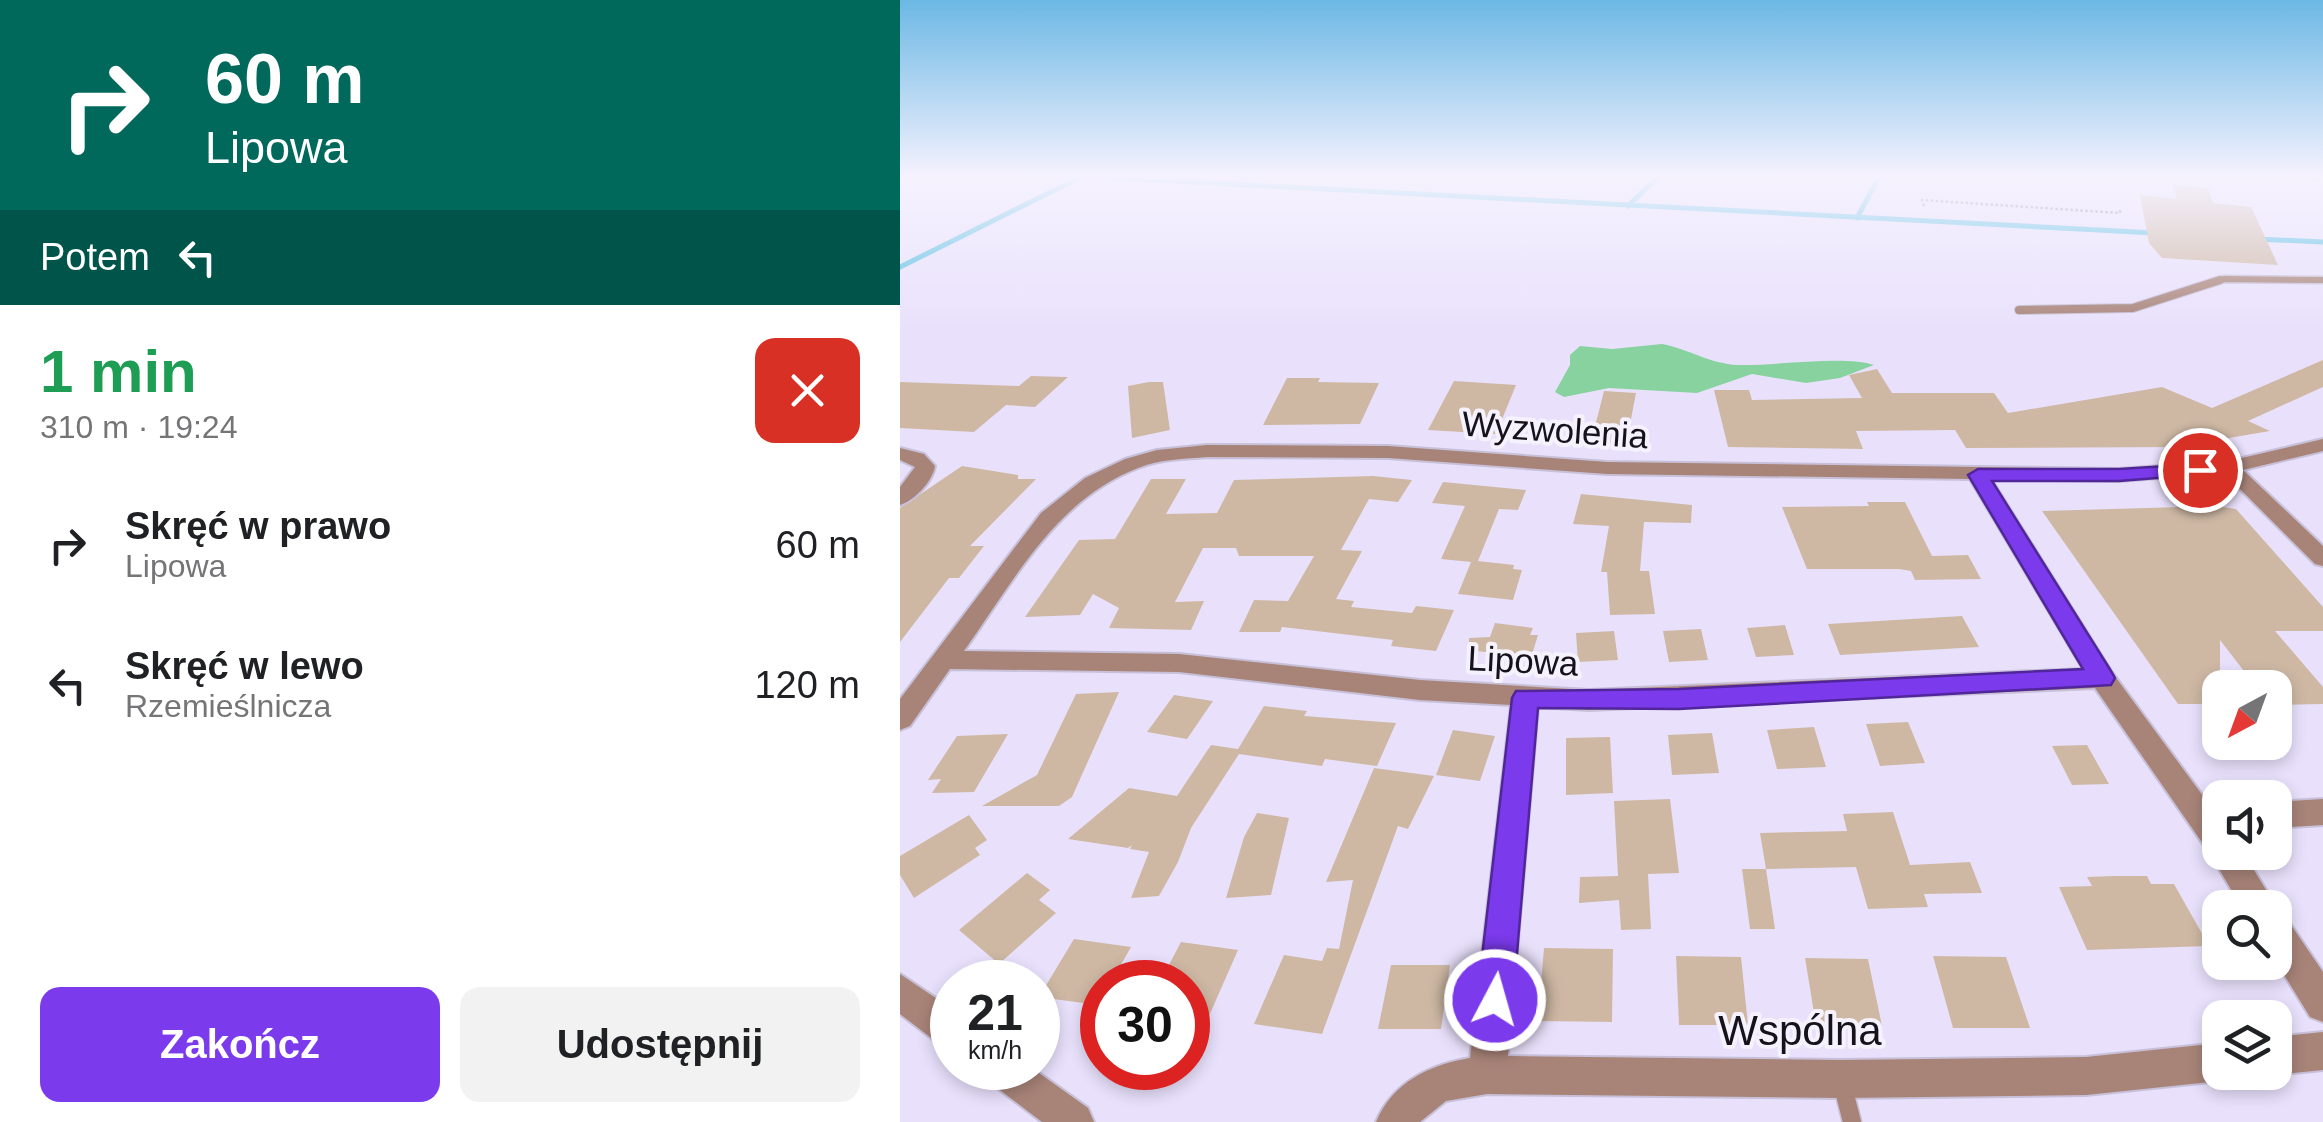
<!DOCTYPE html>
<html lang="pl">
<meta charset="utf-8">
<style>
body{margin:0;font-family:Helvetica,sans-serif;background:#f2f2f2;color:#202124;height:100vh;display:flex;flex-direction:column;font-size:38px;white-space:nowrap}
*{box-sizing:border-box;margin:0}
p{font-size:32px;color:#757577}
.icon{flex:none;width:55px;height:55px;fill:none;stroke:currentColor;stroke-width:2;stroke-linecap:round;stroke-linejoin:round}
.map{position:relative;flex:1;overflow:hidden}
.details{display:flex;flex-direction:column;background:#fff;width:900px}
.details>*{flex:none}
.banner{background:#00695c;color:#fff;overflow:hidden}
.needle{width:65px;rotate:221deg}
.buttons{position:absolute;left:1302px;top:670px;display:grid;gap:20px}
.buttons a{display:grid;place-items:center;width:90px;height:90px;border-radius:20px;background:#fff;box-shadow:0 5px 15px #0003;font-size:50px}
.speed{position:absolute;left:30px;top:960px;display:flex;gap:20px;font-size:50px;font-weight:700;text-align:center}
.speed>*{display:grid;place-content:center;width:130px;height:130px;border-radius:50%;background:#fff;box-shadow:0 5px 15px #0003;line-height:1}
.speed small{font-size:25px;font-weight:400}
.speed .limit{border:15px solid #d22;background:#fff;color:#111}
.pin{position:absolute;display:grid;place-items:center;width:85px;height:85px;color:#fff;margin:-42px;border:5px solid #fff;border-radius:50%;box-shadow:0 2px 10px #0007}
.me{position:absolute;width:110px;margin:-55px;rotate:6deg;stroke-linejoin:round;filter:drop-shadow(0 0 8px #0008)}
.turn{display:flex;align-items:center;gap:35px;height:210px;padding:0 40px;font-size:45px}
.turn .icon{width:130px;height:130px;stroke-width:2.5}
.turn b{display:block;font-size:70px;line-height:85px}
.then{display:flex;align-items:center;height:95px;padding:0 40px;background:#0003;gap:20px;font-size:38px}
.round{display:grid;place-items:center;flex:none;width:105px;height:105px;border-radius:20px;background:#f2f2f2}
.overview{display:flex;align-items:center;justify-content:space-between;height:170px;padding:0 40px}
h1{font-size:60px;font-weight:800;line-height:75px;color:#1e9e55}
.action{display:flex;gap:20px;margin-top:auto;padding:20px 40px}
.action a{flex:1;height:115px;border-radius:20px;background:#7c3aed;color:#fff;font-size:40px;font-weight:800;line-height:115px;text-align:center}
.action a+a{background:#f2f2f2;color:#202124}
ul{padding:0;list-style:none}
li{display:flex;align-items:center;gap:30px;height:140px;padding:0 40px}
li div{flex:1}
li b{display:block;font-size:38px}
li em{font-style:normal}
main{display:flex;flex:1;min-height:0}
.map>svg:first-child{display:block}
</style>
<main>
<section class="details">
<div class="banner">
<div class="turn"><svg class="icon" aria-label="right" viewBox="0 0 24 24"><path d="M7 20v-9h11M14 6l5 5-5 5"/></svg><div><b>60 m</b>Lipowa</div></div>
<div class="then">Potem<svg class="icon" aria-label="left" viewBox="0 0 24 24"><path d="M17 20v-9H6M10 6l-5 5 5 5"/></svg></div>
</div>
<div class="overview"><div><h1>1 min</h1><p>310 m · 19:24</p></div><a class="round" style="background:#d93025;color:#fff"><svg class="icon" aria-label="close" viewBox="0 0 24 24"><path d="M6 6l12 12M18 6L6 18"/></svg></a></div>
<ul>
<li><svg class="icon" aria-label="right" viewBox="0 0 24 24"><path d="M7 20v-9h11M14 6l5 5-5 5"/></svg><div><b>Skręć w prawo</b><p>Lipowa</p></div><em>60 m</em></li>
<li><svg class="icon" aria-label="left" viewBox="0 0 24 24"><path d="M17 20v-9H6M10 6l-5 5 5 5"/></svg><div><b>Skręć w lewo</b><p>Rzemieślnicza</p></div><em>120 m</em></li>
</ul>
<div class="action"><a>Zakończ</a><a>Udostępnij</a></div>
</section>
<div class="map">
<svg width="1423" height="1122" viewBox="0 0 1423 1122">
<rect width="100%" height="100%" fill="#e9e1fc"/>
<path fill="#88d2a0" d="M762 344C789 349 810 364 838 365 873 366 945 355 974 365L940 378 906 383 852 374 797 393 709 388 664 397 655 392 670 365V355L680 346 712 349Z"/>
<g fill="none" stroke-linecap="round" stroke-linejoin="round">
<path stroke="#53bee1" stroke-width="5" d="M161 175 1255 233
M728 206 760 175
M957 218 980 175
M1356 239 1423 242
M0 267 181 177"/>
</g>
<path fill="#ceb8a4" d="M1273 185 1308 188 1313 203 1351 207 1378 265 1262 258 1249 243 1240 195 1277 199Z
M1423 360V387L1348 421 1370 431 1276 447 1066 448 1055 430 956 431 963 449 828 447 814 390H849L852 400 962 398 949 375 977 369 992 393H1094L1108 413 1262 387 1312 408Z
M131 376 168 377 135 407 106 405 74 432 0 428V382L119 386Z
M387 378H420L418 382 479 383 460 424 363 425Z
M554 381 616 385 596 434 528 430Z
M249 382H263L270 430 232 438 228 386Z
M704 391 736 393 726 445 691 442Z
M62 466 118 475V479H136L70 546H84L59 578H49L0 642V508Z
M473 476 512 480 498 502 469 499 441 550 462 551 436 599 454 601 451 607 512 613 516 606 554 610 536 651 491 646 493 640 382 627 380 632H339L354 600 388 601 414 556H339L336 548H303L275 602 304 601 291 630 209 628 219 608 193 594 180 615 125 617 179 540 215 539 251 479H286L266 514 317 513 334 480Z
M543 482 626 490 618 510 599 509 578 561 614 565 613 569 622 570 613 600 558 594 571 562 541 559 565 506 532 503Z
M681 494 792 505 791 523 744 522 740 571H749L755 614 710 615 707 572H701L709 526 673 524Z
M967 502H1005L1032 556 1068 555 1081 579 1015 580 1011 571 999 569H907L882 507 969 506Z
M1316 506 1336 509 1423 607V631H1375L1423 687V704L1375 705V688H1357L1320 640V704H1278L1142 511Z
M1062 616 1079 647 940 655 928 624Z
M595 623 633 628 630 635H638L631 658 569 650V638L590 637Z
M885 625 894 655 856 657 847 628Z
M801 629 808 660 769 662 763 631Z
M714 631 718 660 678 662 676 633Z
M219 692 172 797 159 806H82L137 775 176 694Z
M274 695 313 701 287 739 247 732Z
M364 706 407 711 404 716 496 723 477 766 425 759 422 766 339 754 291 828 278 862 259 896 231 898 249 852 230 849 232 845 228 848 168 839 229 788 277 796 311 745 338 749Z
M1008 722 1025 763 980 766 966 724Z
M914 727 926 767 877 769 867 730Z
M553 730 595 736 580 781 536 775Z
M812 733 819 773 772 775 768 735Z
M108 734 74 792 32 793 41 779 28 780 57 736Z
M710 737 713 793 666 795V738Z
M1187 745 1209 784 1172 785 1152 746Z
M474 768 534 776 508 829 498 826 422 1034 354 1024 384 955 422 961 427 948 439 949 453 880 426 882Z
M770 799 779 873 748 874 751 929 721 930 719 900 679 903 680 877 718 876 714 801Z
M993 812 1010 865 1070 862 1082 893 1024 894 1028 907 968 909 956 867 866 869 860 833 947 831 943 814Z
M357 813 389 818 371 895 326 898 344 837Z
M69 815 87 840 75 848 80 855 14 898 0 875V856Z
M842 869H866L875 929H850Z
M127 873 150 890 139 900 156 913 99 964 59 930Z
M1214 876H1247L1251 884H1274L1309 946 1187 950 1159 887 1192 886 1187 877Z
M174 939 231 947 211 982H202L198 1005 139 997Z
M281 942 338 950 309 1016 288 1012V982H260Z
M644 948 713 949 712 1022 638 1021Z
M776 956 841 957 848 1025H779Z
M1033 956 1106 957 1130 1028H1053Z
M905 958 968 959 982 1026 916 1025Z
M491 965H550L541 1029H478Z"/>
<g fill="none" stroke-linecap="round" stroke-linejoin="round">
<defs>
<path id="lane-far2" d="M1312 283 1324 279 1423 280"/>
<path id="lane-far1" d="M1119 310 1233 308 1320 280"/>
<path id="lane" d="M942 1083 952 1122"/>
<path id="street" d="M1423 439V451L1343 470 1423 546V566L1415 564 1324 473 1219 481 1091 479 1211 671 1320 819V852H1343L1377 908 1375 914V908H1342L1310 854 1195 688 689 710 638 707 608 1056 941 1060 1186 1057 1320 1043V1072H1334L1320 1081 1186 1095 941 1098 587 1094 546 1101 520 1122H476C493 1082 529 1065 570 1058L611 705 520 700 279 672 50 669 10 726 0 730V699L141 513 185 478 225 459 257 450 307 445 488 446 707 462 1219 469 1329 461ZM307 457 488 458 707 474 1070 479 1183 669 689 690 520 680 279 654 64 651C113 582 155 500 238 468 260 459 284 459 307 457Z
M0 448 24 454 35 466C33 481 14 501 0 505V487L15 467 0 460Z
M1423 799V825L1375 828V802Z
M1375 914 1387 919 1423 972V1022L1410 1017 1375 960Z
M0 974 52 1009V1049L39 1044 0 1014Z
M1423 1032V1070L1375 1075 1370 1072H1375V1037Z
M82 1068H132L188 1108 194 1122H142L88 1081Z"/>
</defs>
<use href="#lane-far2" stroke="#c7c0d8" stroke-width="9"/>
<use href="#lane-far1" stroke="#c7c0d8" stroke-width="10"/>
<use href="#lane" stroke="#c7c0d8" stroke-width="21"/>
<use href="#street" stroke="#c7c0d8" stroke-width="4"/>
<path stroke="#868093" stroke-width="2.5" stroke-dasharray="2.5 2.5" stroke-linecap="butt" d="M1374 175 1423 180
M1024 206 1022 200 1220 213V208"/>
<use href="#lane-far2" stroke="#a88378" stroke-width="6"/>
<use href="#lane-far1" stroke="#a88378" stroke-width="8"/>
<use href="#lane" stroke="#a88378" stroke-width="18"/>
<use href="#street" fill="#a88378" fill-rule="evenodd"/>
</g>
<linearGradient id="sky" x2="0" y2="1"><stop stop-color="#6cb8e5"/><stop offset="0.53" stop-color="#f5f2fe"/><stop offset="1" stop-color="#f5f2fe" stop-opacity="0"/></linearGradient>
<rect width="1423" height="332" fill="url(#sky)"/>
<path fill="#7c3aed" stroke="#51269a" stroke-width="2.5" d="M1300 464 1307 465V474L1219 481H1092L1211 671 1215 678 1211 685 779 709 638 708 613 1000 608 1012 595 1018 582 1012 577 1000 612 698 616 691 779 689 1183 669 1068 475 1078 469H1219Z"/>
<g text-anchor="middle" stroke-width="8" stroke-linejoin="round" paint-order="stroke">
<g font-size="35" fill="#15121b" stroke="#f5f2fd">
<text transform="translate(655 430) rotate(4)" y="12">Wyzwolenia</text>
<text transform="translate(623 661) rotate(3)" y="12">Lipowa</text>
</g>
<g font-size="42" fill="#15121b" stroke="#f5f2fd">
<text x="900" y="1045">Wspólna</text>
</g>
</g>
</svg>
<div class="buttons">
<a><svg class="needle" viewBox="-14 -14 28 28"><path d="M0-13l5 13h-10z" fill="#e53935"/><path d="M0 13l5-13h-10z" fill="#757577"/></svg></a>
<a><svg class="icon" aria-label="sound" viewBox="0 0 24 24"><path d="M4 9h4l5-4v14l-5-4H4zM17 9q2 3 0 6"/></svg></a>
<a><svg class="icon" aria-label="search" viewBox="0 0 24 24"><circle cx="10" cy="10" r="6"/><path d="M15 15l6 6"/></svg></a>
<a><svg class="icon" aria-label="layers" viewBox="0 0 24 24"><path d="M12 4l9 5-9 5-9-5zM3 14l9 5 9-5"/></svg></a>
</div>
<div class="speed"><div>21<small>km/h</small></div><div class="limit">30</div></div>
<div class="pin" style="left:1300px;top:470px;background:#d93025"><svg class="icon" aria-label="arrive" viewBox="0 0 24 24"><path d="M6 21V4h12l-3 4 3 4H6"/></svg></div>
<svg class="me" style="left:595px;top:1000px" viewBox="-20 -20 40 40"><circle r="17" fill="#7c3aed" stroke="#fff" stroke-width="3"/><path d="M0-11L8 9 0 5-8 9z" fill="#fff"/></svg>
</div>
</main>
